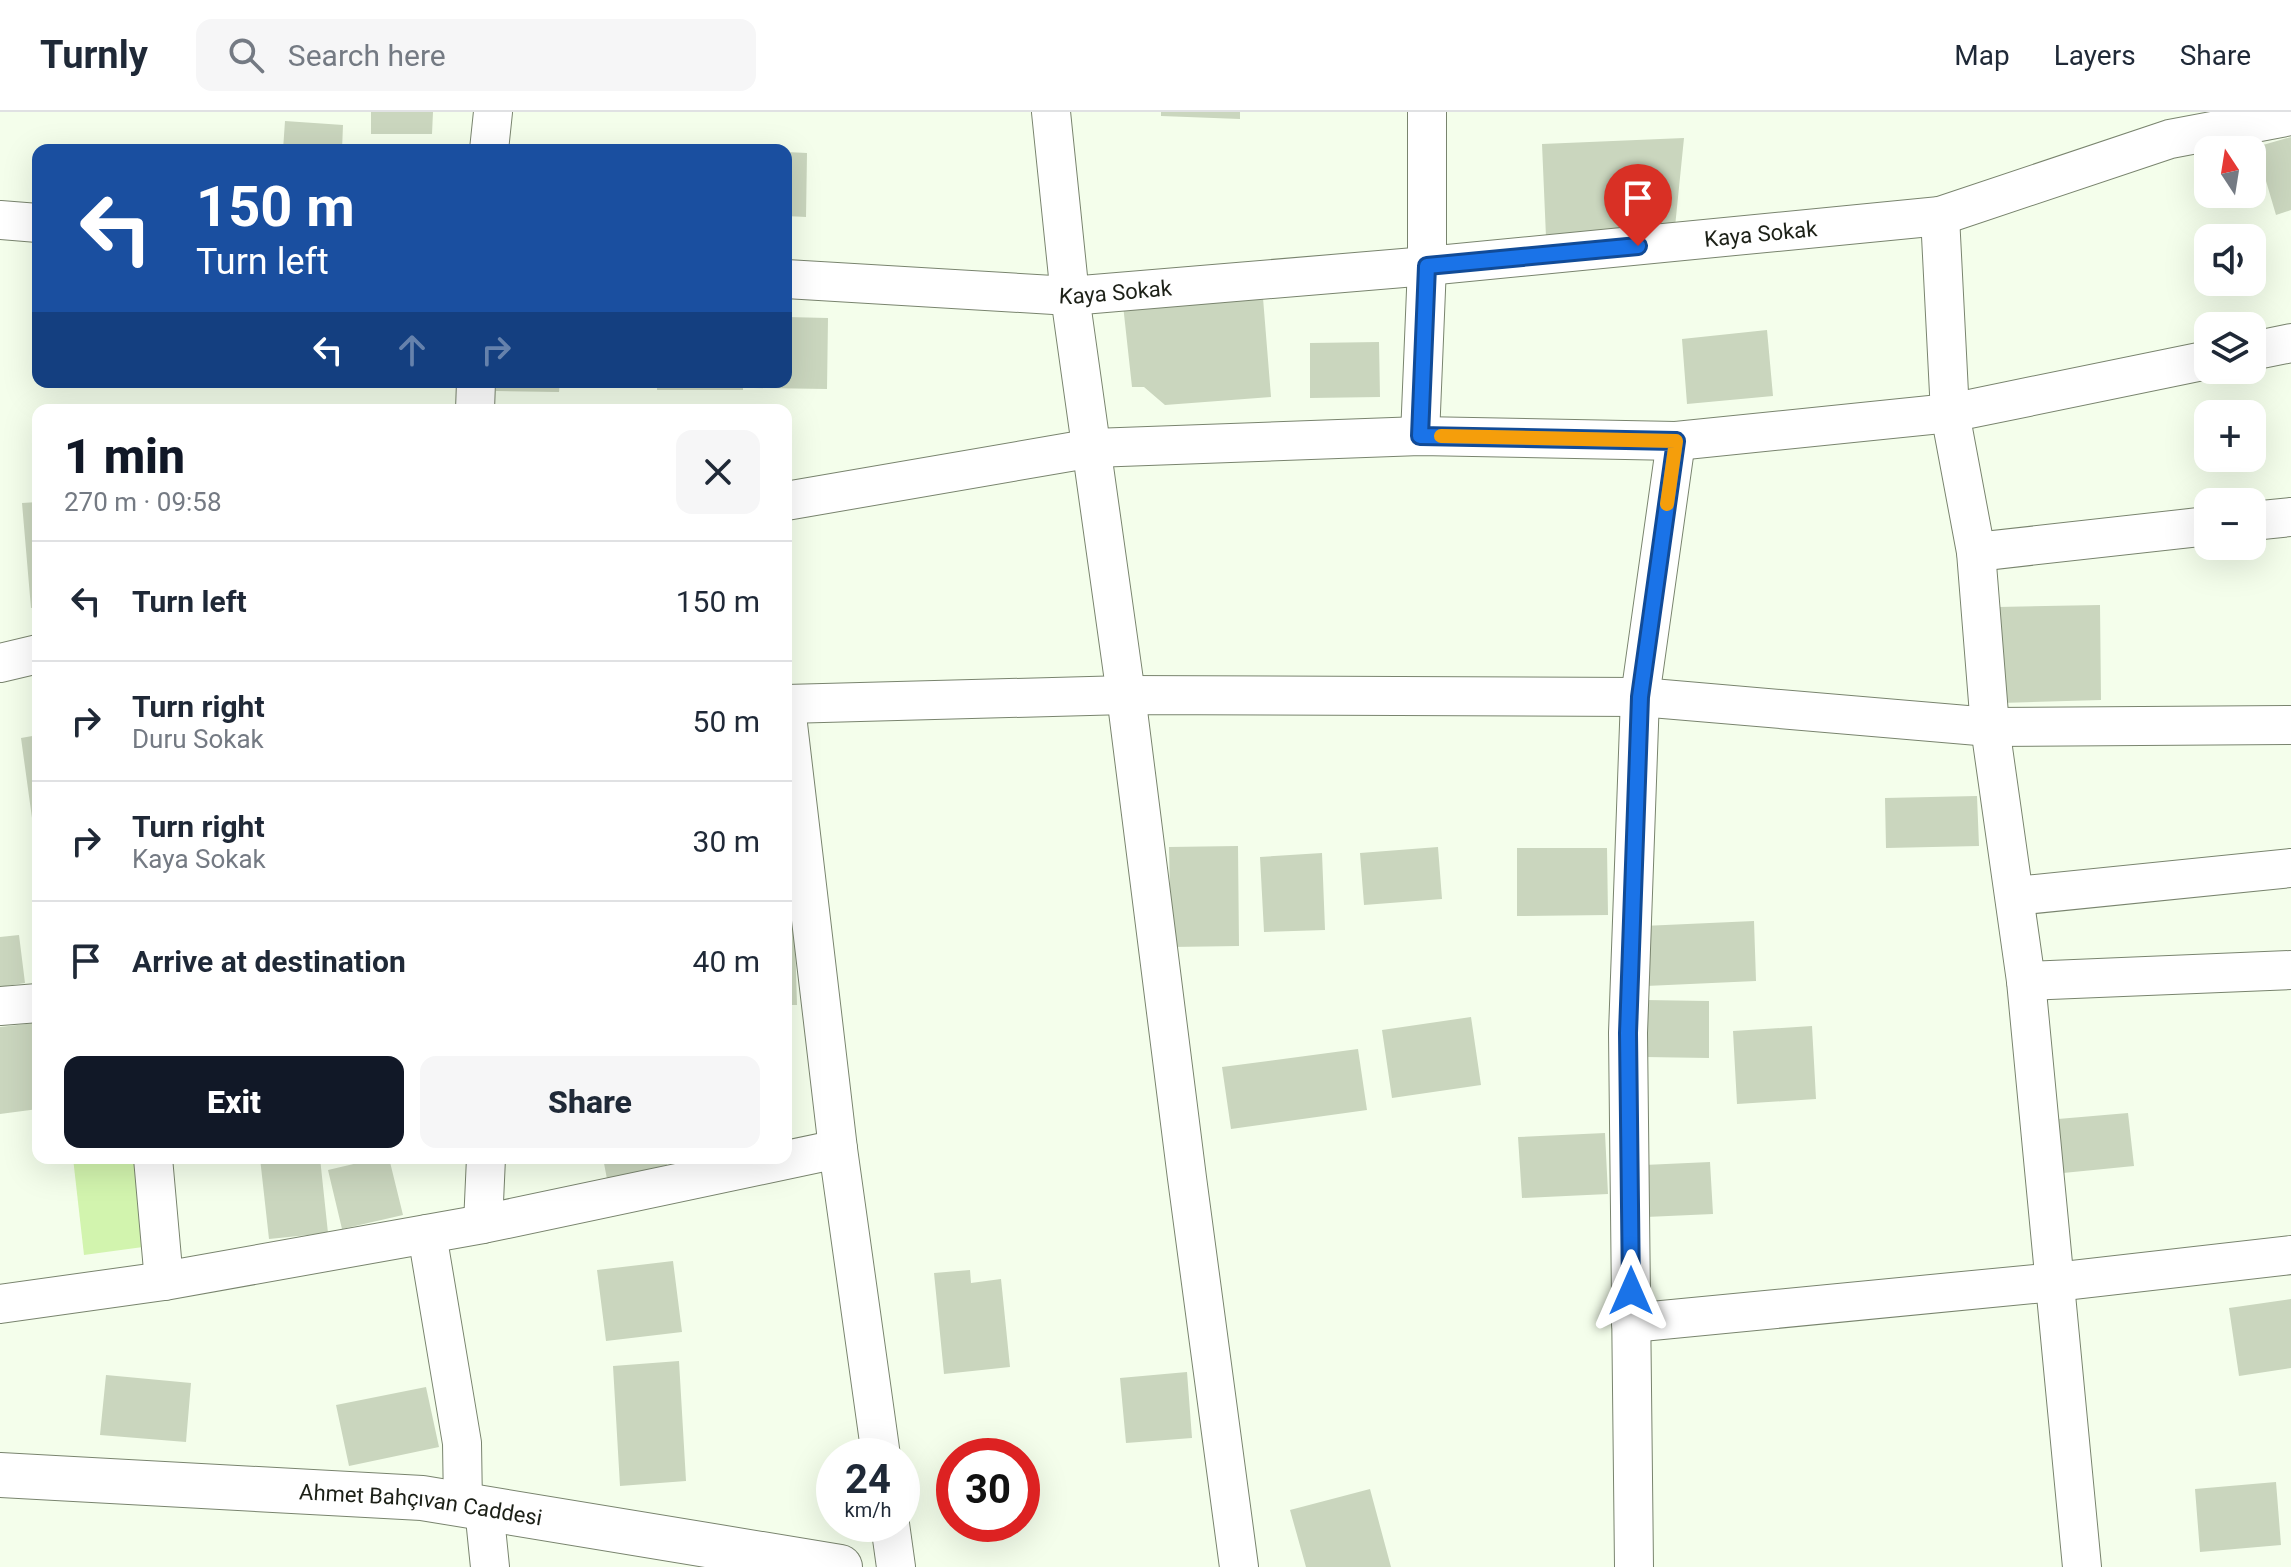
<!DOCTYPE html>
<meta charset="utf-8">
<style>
body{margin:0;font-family:Roboto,sans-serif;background:#f6f6f7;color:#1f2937;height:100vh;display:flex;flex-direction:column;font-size:30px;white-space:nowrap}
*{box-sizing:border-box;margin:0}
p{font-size:26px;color:#747a83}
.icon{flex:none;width:44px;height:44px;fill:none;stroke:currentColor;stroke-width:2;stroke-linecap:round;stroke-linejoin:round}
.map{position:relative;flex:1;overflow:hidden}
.drawer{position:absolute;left:32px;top:292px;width:760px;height:760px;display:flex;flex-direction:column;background:#fff;border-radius:16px;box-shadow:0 8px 32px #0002}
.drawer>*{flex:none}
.guide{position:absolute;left:32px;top:32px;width:760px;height:244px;border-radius:16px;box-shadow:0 8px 32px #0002;background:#1a4fa0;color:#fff;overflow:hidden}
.needle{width:52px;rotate:348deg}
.tools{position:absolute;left:2194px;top:24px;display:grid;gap:16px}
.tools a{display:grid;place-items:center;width:72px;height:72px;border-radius:16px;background:#fff;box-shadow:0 8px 32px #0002;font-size:40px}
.speed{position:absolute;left:816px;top:1326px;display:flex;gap:16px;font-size:40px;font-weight:700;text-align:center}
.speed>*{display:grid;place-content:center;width:104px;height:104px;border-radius:50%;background:#fff;box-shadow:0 8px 32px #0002;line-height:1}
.speed small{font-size:20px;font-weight:400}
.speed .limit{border:12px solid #d22;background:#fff;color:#111}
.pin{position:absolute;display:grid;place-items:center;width:68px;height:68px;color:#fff;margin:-82px -34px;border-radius:50% 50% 50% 0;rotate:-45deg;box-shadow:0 0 8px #0007}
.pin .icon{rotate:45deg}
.me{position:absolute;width:88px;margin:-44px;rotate:0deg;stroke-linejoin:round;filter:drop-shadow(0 0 6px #0008)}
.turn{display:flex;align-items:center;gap:28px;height:168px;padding:0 32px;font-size:36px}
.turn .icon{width:104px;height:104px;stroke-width:2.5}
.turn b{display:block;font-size:56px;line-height:68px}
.lanes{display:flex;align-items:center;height:76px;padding:0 32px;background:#0003;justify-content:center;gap:40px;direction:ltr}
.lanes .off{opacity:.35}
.round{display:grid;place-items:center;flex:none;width:84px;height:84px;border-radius:16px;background:#f6f6f7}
.head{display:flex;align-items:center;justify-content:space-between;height:136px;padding:0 32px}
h1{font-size:48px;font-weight:800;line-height:60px;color:#111827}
.cta{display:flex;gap:16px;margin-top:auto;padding:16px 32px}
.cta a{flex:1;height:92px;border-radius:16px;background:#111827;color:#fff;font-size:32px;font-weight:800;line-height:92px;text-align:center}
.cta a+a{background:#f6f6f7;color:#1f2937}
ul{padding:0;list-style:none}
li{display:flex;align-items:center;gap:24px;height:120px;padding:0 32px;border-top:2px solid #e0e1e3}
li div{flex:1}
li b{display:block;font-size:30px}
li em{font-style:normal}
header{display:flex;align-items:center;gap:48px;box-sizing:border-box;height:112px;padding:0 40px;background:#fff;border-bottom:2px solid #e0e1e3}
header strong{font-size:38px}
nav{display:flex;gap:44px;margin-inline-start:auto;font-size:28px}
.search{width:560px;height:72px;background:#f6f6f7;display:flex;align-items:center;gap:20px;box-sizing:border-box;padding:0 28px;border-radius:16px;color:#747a83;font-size:30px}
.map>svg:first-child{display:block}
</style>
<header>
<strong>Turnly</strong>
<div class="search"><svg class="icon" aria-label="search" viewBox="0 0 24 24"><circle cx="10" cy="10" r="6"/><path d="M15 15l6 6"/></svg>Search here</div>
<nav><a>Map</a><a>Layers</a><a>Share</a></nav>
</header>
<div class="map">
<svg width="2291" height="1455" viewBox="0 0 2291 1455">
<rect width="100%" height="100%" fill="#f4feeb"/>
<path fill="#d2f4ae" d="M73 1046H134L143 1135 84 1143Z"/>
<path fill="#cad6be" d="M371 0H433L432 22H371Z
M1161 0H1240V7L1161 4Z
M285 9 343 13 342 38H283Z
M2291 25V98L2276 103 2256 35Z
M1684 26 1675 115 1546 125 1542 32Z
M786 40 807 41 806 105 786 104Z
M1263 186 1271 285 1165 293 1144 275H1132L1123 193Z
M786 205 828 206 827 277 753 276V270H786Z
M1767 218 1773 284 1687 292 1682 227Z
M1379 230 1380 285 1310 286V231Z
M496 270H560L559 280 496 279Z
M657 270H743V278H657Z
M38 390V495L31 496 22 391Z
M2100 493 2101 588 2000 591 1998 495Z
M38 623V734L36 735 21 626Z
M1977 684 1979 734 1886 736 1885 686Z
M1238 734 1239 834 1171 835 1169 735Z
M1438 735 1442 787 1364 793 1360 741Z
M1517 736H1607L1608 803 1517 804Z
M1322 741 1325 818 1264 820 1260 745Z
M786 793H794L797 893H786Z
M1754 809 1756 869 1646 874 1643 814Z
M19 823 25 871 0 875V825Z
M1645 888 1709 889V946L1645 945Z
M1471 905 1481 973 1392 986 1382 918Z
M35 911 38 941V997L0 1002V915Z
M1812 914 1816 987 1737 992 1733 919Z
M1358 937 1367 998 1231 1017 1222 955Z
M2128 1001 2134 1054 2063 1061 2058 1007Z
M1605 1021 1608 1082 1522 1086 1518 1025Z
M260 1046H320L328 1121 269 1127Z
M379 1046H389L403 1103 342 1117 328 1058Z
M603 1046H666L667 1053 607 1067Z
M1710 1050 1713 1102 1646 1105 1644 1053Z
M673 1149 682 1220 606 1229 597 1158Z
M970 1158 971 1171 1001 1167 1010 1255 944 1262 934 1161Z
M2291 1187V1256L2239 1264 2229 1196Z
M679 1249 686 1369 620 1374 613 1254Z
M1187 1260 1192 1326 1126 1331 1120 1266Z
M106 1263 191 1271 186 1330 100 1323Z
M426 1275 439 1335 349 1354 336 1293Z
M2276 1370 2281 1433 2200 1440 2195 1377Z
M1370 1377 1391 1455H1306L1290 1398Z"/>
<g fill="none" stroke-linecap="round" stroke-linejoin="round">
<defs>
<g id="minor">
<path d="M1051 0 1070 184 1126 583 1187 1066 1239 1455"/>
<path d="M489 38 493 0"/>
<path d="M1940 104 1950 301 1976 440 1990 615 2026 869 2082 1455"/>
<path d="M0 108 38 111"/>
<path id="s1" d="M786 167 1070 184 1427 154 1940 104 2170 27 2291 4"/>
<path d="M2252 239 2291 231"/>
<path d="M475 298 476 270"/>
<path d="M1420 324 1427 154V0"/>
<path d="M786 389 1093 336 1420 324 1676 329 1950 301 2208 248"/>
<path d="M2252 409 2291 405"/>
<path d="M1976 440 2208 414"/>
<path d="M0 551 38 542"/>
<path d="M786 592 1126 583 1640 585 1990 615 2291 613"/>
<path d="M786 595 838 1037 881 1344"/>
<path d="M2015 784 2291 756"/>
<path d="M2026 869 2291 858"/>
<path d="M0 894 38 891"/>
<path d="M153 1046 164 1169"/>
<path d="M483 1112 486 1046"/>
<path d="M427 1122 462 1331 463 1393"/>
<path d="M0 1192 164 1169 483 1112 838 1037"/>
<path d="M1631 1211 2055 1170 2291 1143"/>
<path d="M484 1396 490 1455"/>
<path d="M890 1412 896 1455"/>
<path d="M1634 1455 1628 921 1640 585 1676 329"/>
</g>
<g id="major">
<path id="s2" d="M0 1363 422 1386 840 1455"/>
</g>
</defs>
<use href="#minor" stroke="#79846e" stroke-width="40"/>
<use href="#major" stroke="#79846e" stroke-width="46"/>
<use href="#minor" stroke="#fff" stroke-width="38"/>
<use href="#major" stroke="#fff" stroke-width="44"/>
</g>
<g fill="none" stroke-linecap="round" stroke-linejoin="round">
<defs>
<path id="route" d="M1631 1179 1628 921 1640 585 1676 329 1420 324 1427 154 1638 134"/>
</defs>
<use href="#route" stroke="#114b97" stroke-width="20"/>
<use href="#route" stroke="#1a73e8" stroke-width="14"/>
<path stroke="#f59e0b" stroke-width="14" d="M1441 324 1676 329 1667 392"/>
</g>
<g text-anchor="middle" stroke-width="8" stroke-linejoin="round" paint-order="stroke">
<g font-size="22" fill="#1c2017" stroke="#fff">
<text dy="8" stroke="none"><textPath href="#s1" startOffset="978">Kaya Sokak</textPath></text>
<text dy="8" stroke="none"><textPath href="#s1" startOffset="330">Kaya Sokak</textPath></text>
<text dy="8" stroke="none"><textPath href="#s2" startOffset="422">Ahmet Bahçıvan Caddesi</textPath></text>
</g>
</g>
</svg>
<div class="tools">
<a><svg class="needle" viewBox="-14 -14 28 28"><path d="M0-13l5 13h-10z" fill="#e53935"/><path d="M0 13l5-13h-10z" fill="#747a83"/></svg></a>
<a><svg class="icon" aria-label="sound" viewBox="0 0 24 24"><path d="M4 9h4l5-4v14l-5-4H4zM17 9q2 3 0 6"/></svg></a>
<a><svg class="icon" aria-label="layers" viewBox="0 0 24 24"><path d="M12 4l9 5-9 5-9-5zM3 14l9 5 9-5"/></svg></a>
<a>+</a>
<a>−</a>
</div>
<div class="speed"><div>24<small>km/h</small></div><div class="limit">30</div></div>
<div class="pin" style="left:1638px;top:134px;background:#d93025"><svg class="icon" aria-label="arrive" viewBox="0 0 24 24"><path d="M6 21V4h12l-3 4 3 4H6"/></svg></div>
<svg class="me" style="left:1631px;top:1179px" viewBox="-20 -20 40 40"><path d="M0-17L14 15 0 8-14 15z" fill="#1a73e8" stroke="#fff" stroke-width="4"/></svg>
<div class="guide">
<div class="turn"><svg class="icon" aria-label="left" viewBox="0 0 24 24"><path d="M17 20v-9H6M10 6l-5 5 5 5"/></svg><div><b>150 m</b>Turn left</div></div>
<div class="lanes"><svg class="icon" aria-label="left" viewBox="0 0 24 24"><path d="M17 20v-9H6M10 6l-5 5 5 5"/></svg><svg class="icon off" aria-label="ahead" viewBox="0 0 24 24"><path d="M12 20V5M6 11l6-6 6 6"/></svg><svg class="icon off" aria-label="right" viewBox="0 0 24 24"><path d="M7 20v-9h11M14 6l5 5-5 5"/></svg></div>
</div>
<section class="drawer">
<div class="head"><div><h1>1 min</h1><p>270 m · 09:58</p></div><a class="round"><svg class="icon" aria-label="close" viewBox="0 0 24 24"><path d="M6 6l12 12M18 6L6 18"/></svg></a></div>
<ul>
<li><svg class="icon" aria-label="left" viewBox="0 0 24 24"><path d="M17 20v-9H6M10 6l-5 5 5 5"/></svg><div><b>Turn left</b></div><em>150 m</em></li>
<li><svg class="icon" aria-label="right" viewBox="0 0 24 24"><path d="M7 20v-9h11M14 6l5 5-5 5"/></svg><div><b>Turn right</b><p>Duru Sokak</p></div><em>50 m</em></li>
<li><svg class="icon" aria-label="right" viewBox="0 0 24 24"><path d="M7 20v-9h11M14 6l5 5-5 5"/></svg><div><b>Turn right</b><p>Kaya Sokak</p></div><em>30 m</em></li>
<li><svg class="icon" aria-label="arrive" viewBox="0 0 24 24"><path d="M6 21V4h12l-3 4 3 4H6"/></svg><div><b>Arrive at destination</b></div><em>40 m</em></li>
</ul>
<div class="cta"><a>Exit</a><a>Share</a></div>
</section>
</div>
